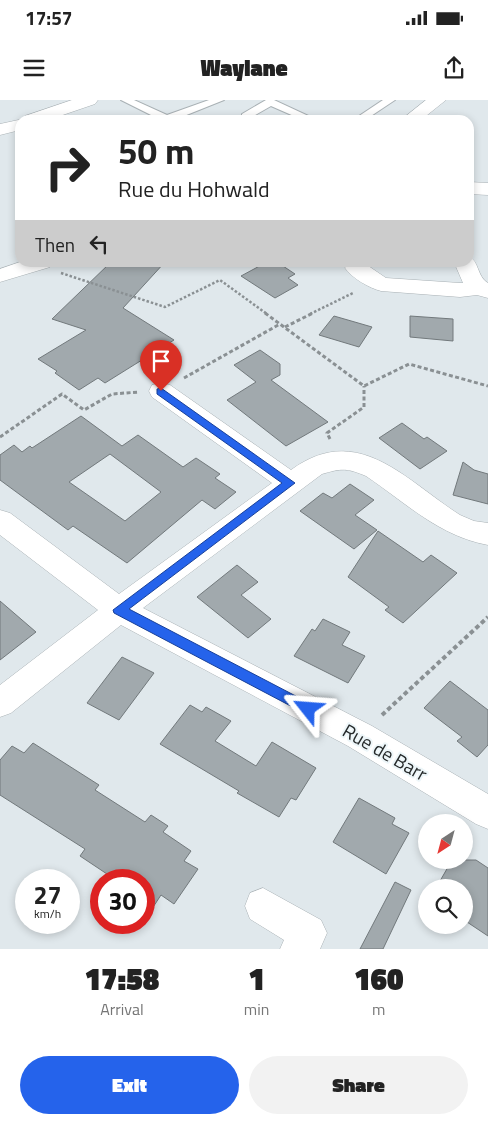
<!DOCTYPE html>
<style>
body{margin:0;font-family:"Titillium Web",sans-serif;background:#f2f2f2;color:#222;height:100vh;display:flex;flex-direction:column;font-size:19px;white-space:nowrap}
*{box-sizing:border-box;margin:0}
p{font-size:16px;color:#767676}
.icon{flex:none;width:28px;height:28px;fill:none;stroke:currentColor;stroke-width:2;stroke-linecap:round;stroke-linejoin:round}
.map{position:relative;height:849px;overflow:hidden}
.side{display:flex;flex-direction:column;background:#fff;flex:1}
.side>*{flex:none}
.hud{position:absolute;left:15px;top:15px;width:459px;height:152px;border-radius:15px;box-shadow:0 2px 8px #0003;background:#fff;color:#222;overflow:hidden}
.needle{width:32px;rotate:216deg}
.fabs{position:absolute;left:418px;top:714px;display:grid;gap:10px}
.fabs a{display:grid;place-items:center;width:55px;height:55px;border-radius:50%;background:#fff;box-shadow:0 2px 8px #0003;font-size:25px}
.speed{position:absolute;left:15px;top:769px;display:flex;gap:10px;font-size:25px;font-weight:700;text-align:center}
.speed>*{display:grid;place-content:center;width:65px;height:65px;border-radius:50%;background:#fff;box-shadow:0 2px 8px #0003;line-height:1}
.speed small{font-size:12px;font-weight:400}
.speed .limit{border:8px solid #d22;background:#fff;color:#111}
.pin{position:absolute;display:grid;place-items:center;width:42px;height:42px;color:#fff;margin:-51px -21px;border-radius:50% 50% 50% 0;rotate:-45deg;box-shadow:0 0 5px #0007}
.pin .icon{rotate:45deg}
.me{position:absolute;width:55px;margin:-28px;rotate:298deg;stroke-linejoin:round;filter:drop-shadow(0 0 4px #0008)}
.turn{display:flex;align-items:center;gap:18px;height:105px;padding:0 20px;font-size:22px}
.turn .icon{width:65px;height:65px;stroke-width:2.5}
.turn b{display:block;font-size:35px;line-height:42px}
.then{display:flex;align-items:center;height:48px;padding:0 20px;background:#0003;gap:10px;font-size:19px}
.eta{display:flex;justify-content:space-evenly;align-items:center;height:85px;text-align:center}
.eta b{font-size:30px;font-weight:800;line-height:35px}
.cta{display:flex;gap:10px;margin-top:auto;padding:10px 20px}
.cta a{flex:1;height:58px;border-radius:30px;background:#2563eb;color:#fff;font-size:20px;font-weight:800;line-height:58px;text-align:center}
.cta a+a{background:#f2f2f2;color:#222}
.status{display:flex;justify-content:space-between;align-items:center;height:35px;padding:0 25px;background:#fff;direction:ltr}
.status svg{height:14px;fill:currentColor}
header{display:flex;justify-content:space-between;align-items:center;height:65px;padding:0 20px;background:#fff;font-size:22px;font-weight:800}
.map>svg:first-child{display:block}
</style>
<div class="status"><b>17:57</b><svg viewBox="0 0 49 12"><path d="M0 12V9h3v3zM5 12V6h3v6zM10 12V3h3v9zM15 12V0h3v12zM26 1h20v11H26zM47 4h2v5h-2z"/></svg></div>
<header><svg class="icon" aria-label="menu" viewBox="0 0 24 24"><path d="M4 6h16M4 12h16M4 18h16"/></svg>Waylane<svg class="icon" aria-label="share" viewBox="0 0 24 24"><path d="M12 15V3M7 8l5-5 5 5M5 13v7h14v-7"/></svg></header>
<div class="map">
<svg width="488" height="849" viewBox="0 0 488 849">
<rect width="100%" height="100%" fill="#e0e8ec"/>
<path fill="#a1a9ad" stroke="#72797c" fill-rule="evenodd" d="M111 162H165L123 208 174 240 105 283 98 278 79 290 55 273 57 271 38 259 86 230 52 219Z
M267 162H277L295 174 288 178 298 185 275 198 241 176Z
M334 216 372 227 359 247 319 235Z
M410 216 453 219V241L410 237Z
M260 250 280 264V275L271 280 328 322 286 346 227 300 256 282 234 265Z
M81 316 122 346 138 335 183 367 196 358 220 374 215 378 236 392 215 409 202 400 127 463 73 426 68 430 0 380V355L14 345 22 352 30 346 32 348ZM110 354 161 392 125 421 69 382Z
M402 323 424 339 427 337 447 351 420 369 379 338Z
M463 362 474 370 488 374V404L453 395Z
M350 384 374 400 355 415 377 430 354 449 300 411 323 393 332 398Z
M378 431 423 462 431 455 457 473 403 523 385 510 389 507 348 477Z
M237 465 258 482 241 495 271 519 248 538 197 497Z
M0 501 36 532 0 560Z
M323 519 350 532 342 545 365 556 348 583 294 556 312 529 315 531Z
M122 557 154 573 119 620 87 603Z
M450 581 488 610V645L477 657 457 641 462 637 424 608Z
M190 605 202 612 206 607 231 621 215 641 256 666 272 642 316 668 296 700 291 698 279 717 237 693 239 691 160 644Z
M33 643 99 685 95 690 145 722 151 715 168 726 163 732 191 751 184 761 198 769 174 804 161 795 144 821V780H116L80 756 85 749 0 695V660L12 646 24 653Z
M359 698 395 718 392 724 409 733 386 774 333 742Z
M452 760H476L488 768V836L464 820V788H436Z
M395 782 411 790 383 849H360Z"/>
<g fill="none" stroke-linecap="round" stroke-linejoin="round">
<defs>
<path id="lane" d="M121 0H134L167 15 209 0H224L174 20H161Z
M266 0H274L317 20H303L271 6 250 18H242V14Z
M383 0H395L365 20H353Z"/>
<path id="street" d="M72 0H98L95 4 48 20H20V30L0 35V24L23 19 25 16Z
M426 0H446L421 20H401Z
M469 82 488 83V95L469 94Z
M469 157C479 160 477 177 488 183V198L477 195 460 197 381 191C369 188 352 178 345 168L348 163H364L386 178 460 183H463L454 162H469Z
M20 162H52L50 167 0 182V169Z
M161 283 170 285 291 370C358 321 405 380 460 415L474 421 488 423V445C439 436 406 403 366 376 347 368 342 368 322 374L143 508 372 626 488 694V729L476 724 348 646 121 525 11 613 0 617V585L98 510 0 435V410L10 413 119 494 272 383 152 297 149 291 152 285Z
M263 788 321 820 327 833 320 849H280L284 840 250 819 245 806 250 793Z"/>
</defs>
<use href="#lane" stroke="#a9b1b5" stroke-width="2"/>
<use href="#street" stroke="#a9b1b5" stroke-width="1"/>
<path stroke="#8a9093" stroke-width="2.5" stroke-dasharray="2.5 2" stroke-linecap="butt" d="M61 173 165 207 220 180 267 214
M310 214 353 193"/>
<path stroke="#8a9093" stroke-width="3" stroke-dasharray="4 2.5" stroke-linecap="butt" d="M265 213 364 286 409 264 488 286
M285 227 313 213
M184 278 280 224
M0 337 62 294 84 310 112 294 139 292
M330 339 327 333 364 307V286"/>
<path stroke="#8a9093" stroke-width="4" stroke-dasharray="4.5 3" stroke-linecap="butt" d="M382 615 488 517"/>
<use href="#lane" fill="#fff" fill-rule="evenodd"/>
<use href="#street" fill="#fff" fill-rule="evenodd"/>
</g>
<path fill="#2563eb" stroke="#184099" d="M161 288 295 383 129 509 313 605 315 609 313 613H304L114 513 113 510 282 383 157 294V289Z"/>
<g text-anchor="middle" stroke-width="4" stroke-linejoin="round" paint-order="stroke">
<g font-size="19" fill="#25292a" stroke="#edf6f9">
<text transform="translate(385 652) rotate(30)" y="7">Rue de Barr</text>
</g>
</g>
</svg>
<div class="fabs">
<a><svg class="needle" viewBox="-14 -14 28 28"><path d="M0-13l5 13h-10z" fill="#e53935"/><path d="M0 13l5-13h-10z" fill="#767676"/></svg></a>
<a><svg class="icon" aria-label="search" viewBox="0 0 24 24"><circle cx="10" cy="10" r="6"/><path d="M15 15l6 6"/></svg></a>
</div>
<div class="speed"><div>27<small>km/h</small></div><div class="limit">30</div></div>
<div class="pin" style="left:161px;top:291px;background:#d93025"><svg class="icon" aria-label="arrive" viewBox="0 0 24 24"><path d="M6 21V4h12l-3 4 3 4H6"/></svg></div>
<svg class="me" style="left:308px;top:609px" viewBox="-20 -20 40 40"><path d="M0-17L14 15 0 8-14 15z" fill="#2563eb" stroke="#fff" stroke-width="4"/></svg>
<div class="hud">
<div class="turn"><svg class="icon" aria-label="right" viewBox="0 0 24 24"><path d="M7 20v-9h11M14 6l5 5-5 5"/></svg><div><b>50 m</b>Rue du Hohwald</div></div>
<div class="then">Then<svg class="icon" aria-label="left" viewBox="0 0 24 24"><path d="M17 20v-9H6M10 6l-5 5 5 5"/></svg></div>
</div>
</div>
<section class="side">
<div class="eta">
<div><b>17:58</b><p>Arrival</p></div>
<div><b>1</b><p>min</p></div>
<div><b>160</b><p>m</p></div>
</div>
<div class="cta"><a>Exit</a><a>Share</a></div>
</section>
